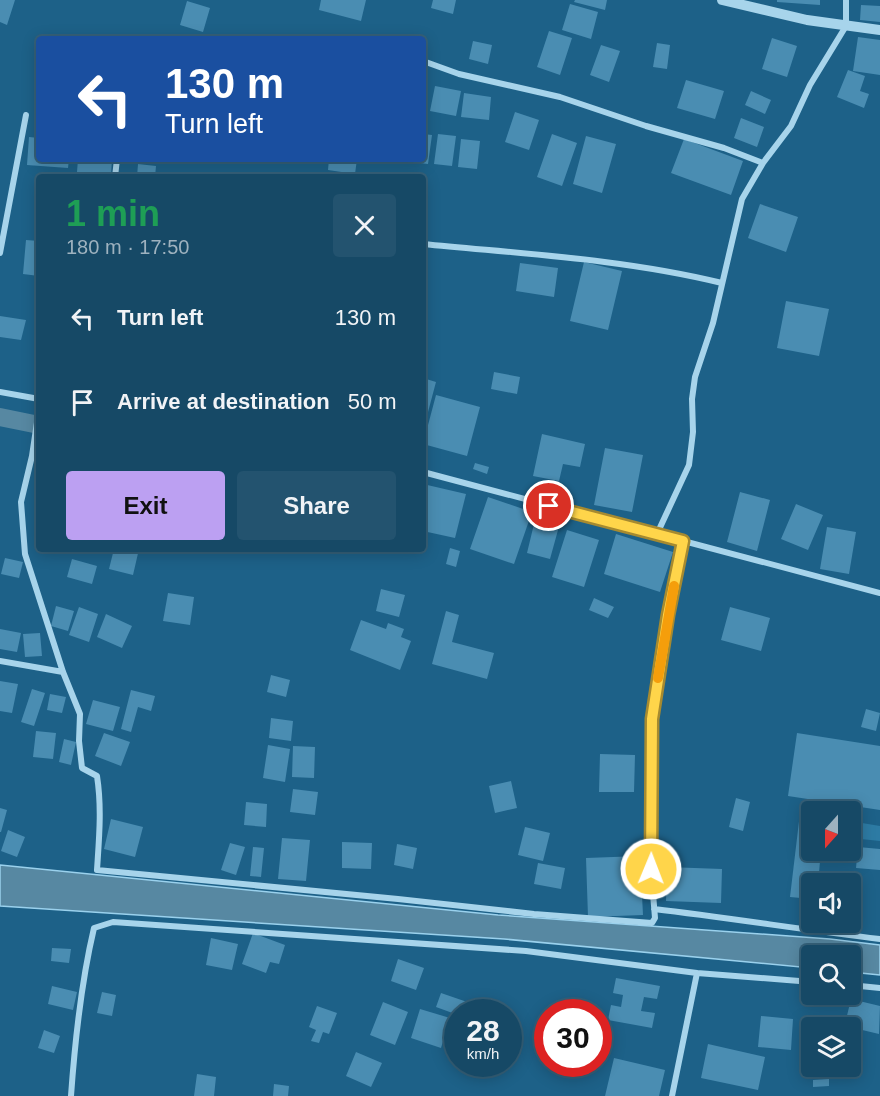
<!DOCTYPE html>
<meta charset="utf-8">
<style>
body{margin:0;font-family:Helvetica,sans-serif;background:#23536f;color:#f1f3f6;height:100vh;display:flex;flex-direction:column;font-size:22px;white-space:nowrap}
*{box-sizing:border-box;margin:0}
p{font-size:20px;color:#9eb2bf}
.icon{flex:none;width:33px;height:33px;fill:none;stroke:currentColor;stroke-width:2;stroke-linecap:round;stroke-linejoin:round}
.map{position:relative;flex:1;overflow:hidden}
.sheet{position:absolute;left:36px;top:174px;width:390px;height:378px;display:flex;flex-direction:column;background:#164966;border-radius:6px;box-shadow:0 3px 15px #0003,0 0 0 2px #35617a}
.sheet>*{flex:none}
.guide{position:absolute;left:36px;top:36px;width:390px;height:126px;border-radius:6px;box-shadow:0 3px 15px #0003,0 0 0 2px #35617a;background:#1a4fa0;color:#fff;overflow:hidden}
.needle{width:39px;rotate:201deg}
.fabs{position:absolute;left:801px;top:801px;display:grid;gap:12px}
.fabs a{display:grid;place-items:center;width:60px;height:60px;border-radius:6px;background:#164966;box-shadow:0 3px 15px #0003,0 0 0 2px #35617a;font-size:30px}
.speed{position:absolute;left:444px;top:999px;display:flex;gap:12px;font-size:30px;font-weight:700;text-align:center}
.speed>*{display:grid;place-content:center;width:78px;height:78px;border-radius:50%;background:#164966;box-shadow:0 3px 15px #0003,0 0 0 2px #35617a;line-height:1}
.speed small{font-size:15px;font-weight:400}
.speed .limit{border:9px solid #d22;background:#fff;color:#111}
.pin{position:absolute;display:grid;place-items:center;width:51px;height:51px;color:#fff;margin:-26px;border:3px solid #fff;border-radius:50%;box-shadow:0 2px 6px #0007}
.me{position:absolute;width:66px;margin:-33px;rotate:1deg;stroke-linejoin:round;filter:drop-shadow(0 0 4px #0008)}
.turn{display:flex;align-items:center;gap:21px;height:126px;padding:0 30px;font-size:27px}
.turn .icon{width:78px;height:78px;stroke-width:2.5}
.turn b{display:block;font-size:42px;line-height:51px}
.round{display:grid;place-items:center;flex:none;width:63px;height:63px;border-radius:6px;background:#23536f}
.overview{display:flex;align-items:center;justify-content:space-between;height:102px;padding:0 30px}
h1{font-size:36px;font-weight:800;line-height:45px;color:#1e9e55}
.primary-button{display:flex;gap:12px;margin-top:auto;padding:12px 30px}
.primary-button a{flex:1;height:69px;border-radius:6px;background:#bca0f2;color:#111;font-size:24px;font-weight:800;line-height:69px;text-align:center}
.primary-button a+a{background:#23536f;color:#f1f3f6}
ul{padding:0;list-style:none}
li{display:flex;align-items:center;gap:18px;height:84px;padding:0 30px}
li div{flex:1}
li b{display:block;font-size:22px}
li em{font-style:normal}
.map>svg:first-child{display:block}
</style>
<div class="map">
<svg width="880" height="1096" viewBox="0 0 880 1096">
<rect width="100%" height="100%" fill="#1d6188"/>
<path fill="#2d7ba4" d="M850 821 880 826V841L851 838Z"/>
<path fill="#5788a2" stroke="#9ad1ed" stroke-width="1.5" d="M0 865 498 915 830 939 880 945V975L851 972 850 956H812L811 968 504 939 0 906Z"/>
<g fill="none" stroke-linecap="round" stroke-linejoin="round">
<path stroke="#5788a2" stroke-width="18" d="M0 417 39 425"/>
</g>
<path fill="#4a8db2" d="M0 0H15L7 25 0 22Z
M321 0H366L361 21 319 10Z
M433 0H456L453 14 431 8Z
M575 0H607L605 10 574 2Z
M777 0H820V5L777 2Z
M187 1 210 8 203 32 180 25Z
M570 4 598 12 591 39 562 30Z
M861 5 880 6V22L860 20Z
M549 31 572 38 560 75 537 67Z
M858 37 880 40V75L853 71Z
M772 38 797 46 787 77 762 69Z
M473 41 492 45 488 64 469 59Z
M657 43 670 45 667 69 653 67Z
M601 45 620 51 609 82 590 75Z
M848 70 865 76 860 91 869 94 864 108 837 97Z
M686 80 724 91 715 119 677 108Z
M435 86 461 91 456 116 430 111Z
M751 91 771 100 765 114 745 105Z
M464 93 491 97 489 120 461 117Z
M515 112 539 120 529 150 505 142Z
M741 118 764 127 757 147 734 138Z
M423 134 432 135 428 164 411 162 412 159H423Z
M438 134 456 136 452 166 434 164Z
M552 134 577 143 562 186 537 177Z
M586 136 616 144 602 193 573 184Z
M29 137 39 138V159H69L68 168 27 165Z
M461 139 480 141 477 169 458 167Z
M684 139 743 161 731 195 671 173Z
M78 159H112L111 175 77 172Z
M329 159H357L355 174 328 170Z
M138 164 156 166 155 177H137Z
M760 204 798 217 786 252 748 238Z
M26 240 39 241V276L23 274Z
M584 262 622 271 608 330 570 321Z
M520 263 558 268 554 297 516 291Z
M786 301 829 309 819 356 777 348Z
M0 316 26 320 21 340 0 337Z
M494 372 520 377 517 394 491 389Z
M423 378 436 382 424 427 423 426Z
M436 395 480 407 467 456 423 444Z
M542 434 585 444 580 467 563 464 559 481 533 476Z
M605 448 643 455 632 512 594 505Z
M475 463 489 467 487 474 473 469Z
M423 484 466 494 455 538 423 531Z
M740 492 770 500 757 551 727 542Z
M488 497 532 512 514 564 470 549Z
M796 504 823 515 808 550 781 539Z
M534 524 558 530 550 559 527 553Z
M827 527 856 532 849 574 820 569Z
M567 530 599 540 584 587 552 577Z
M616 534 673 552 660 592 604 574Z
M450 548 460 551 456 567 446 564Z
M114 549H139L133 575 109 569Z
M5 558 23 562 19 578 1 574Z
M72 559 97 566 92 584 67 577Z
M381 589 405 595 399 617 376 611Z
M168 593 194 597 190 625 163 621Z
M594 598 614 607 608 618 589 610Z
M56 606 74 611 68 631 51 626Z
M79 607 98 614 89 642 69 635Z
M730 607 770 618 761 651 721 640Z
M446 611 459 615 452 642 494 653 487 679 432 664Z
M106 614 132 626 122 648 97 637Z
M361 620 386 629 388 623 404 629 401 637 411 641 400 670 350 650Z
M0 629 21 633 17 652 0 649Z
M40 633 42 656 25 657 23 634Z
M271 675 290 680 286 697 267 692Z
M0 681 18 684 12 713 0 711Z
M32 689 45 693 34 726 21 722Z
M131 690 155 696 151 711 138 707 131 732 121 729Z
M50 694 66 697 62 713 47 710Z
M93 700 120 707 113 731 86 724Z
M866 709 880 713 876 731 861 727Z
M271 718 293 721 291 741 269 738Z
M36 731 56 733 53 759 33 757Z
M104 733 130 742 121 766 95 756Z
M797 733 880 746V810L788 796Z
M64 739 76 742 71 765 59 762Z
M268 745 290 749 285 782 263 778Z
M293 746 315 747 314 778 292 777Z
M600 754 635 755 634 792H599Z
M511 781 517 808 495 813 489 786Z
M293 789 318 792 315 815 290 812Z
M736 798 750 802 743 831 729 827Z
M246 802 267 804 266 827 244 825Z
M0 808 7 810 1 832H0Z
M800 813 812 815V850H821L818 884H812V899L790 897Z
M111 819 143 827 135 857 104 849Z
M525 827 550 833 543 861 518 855Z
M8 830 25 837 17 857 1 851Z
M282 838 310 840 306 881 278 879Z
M342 842 372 843 371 869 342 868Z
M230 843 245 847 236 875 221 870Z
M397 844 417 848 413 869 394 865Z
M253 847 264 848 261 877 250 876Z
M858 847 880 849V870L856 868Z
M640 856 643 915 588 917 586 858Z
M538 863 565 868 561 889 534 884Z
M667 867 722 869 721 903 666 901Z
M253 933 285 945 279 964 270 962 266 973 242 964Z
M211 938 238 944 232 970 206 965Z
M52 948 71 949 69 963 51 961Z
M398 959 424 968 416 990 391 981Z
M616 978 660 986 657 999 644 997 641 1011 655 1013 652 1028 608 1020 611 1005 621 1007 623 995 613 993Z
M52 986 77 992 73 1010 48 1004Z
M102 992 116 995 112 1016 97 1013Z
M441 993 473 1004 470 1012H458V1015L436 1007Z
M851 999 880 1006 879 1034 858 1029 854 1043 850 1042V1028H844Z
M383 1002 408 1012 395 1045 370 1035Z
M317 1006 337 1013 329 1034 323 1032 319 1043 311 1041 316 1030 309 1027Z
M420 1009 450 1018 441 1048 411 1038Z
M761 1016 793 1019 791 1050 758 1047Z
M44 1030 60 1036 54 1053 38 1048Z
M708 1044 765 1057 758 1090 701 1078Z
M356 1052 382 1063 371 1087 346 1076Z
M614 1058 665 1070 659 1096H605Z
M197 1074 216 1077 214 1096H194Z
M829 1079V1086L813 1087V1080Z
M274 1084 289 1086 288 1096H273Z"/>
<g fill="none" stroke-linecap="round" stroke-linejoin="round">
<path stroke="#a7d4eb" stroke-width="6" d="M423 61 459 74 560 97 646 126 724 148 763 163
M115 177 117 159
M423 244C523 254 624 259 722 283
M0 253 26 115
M0 392 39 399
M39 409 32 456 21 502 25 554 63 672 80 714 79 741 82 768 97 776C102 808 99 839 97 870L398 899 534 914 652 923 655 918 651 869 652 719 668 615 683 541
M423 472 880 593
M657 534 689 465 693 432 692 399 695 377 713 323 742 199 763 163 791 126 810 85 846 26V0
M0 661 63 672
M654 909C730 918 805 930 880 939
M850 985 880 988
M71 1096C75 1040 81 983 94 928L113 922 526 951 697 973
M672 1096 697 973 812 982"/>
<path stroke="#a7d4eb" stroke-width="10" d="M722 0 807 20 880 30"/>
</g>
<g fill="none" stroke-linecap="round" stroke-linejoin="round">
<defs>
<path id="route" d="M549 506 683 541 668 615 652 719 651 869"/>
</defs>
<use href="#route" stroke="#a68a30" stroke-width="15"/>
<use href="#route" stroke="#ffd54a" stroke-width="10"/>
<path stroke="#f59e0b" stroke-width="10" d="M658 678 674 586"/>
</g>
</svg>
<div class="fabs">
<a><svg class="needle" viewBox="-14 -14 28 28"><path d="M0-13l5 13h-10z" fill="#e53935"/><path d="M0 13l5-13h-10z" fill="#9eb2bf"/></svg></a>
<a><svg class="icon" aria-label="sound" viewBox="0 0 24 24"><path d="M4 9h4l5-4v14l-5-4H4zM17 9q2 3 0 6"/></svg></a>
<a><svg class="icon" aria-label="search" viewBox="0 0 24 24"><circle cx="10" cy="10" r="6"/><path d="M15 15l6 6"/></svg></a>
<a><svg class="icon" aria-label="layers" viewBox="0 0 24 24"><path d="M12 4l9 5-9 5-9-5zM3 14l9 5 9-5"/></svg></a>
</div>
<div class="speed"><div>28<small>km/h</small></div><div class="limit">30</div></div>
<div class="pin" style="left:549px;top:506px;background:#d93025"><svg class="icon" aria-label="arrive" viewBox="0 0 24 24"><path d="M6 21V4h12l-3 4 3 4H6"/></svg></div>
<svg class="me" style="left:651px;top:869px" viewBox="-20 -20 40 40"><circle r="17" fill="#ffd54a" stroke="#fff" stroke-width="3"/><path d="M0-11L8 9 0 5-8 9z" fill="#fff"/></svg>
<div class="guide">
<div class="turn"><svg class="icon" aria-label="left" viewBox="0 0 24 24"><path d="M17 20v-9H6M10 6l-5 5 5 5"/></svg><div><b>130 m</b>Turn left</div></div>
</div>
<section class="sheet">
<div class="overview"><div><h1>1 min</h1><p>180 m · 17:50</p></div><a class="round"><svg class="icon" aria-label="close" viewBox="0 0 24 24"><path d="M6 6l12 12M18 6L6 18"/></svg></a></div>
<ul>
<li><svg class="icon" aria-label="left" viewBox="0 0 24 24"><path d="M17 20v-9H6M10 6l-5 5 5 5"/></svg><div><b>Turn left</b></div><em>130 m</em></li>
<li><svg class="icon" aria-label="arrive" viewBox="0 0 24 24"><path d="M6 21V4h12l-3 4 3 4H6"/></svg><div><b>Arrive at destination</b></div><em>50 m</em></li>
</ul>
<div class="primary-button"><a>Exit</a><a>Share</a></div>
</section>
</div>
